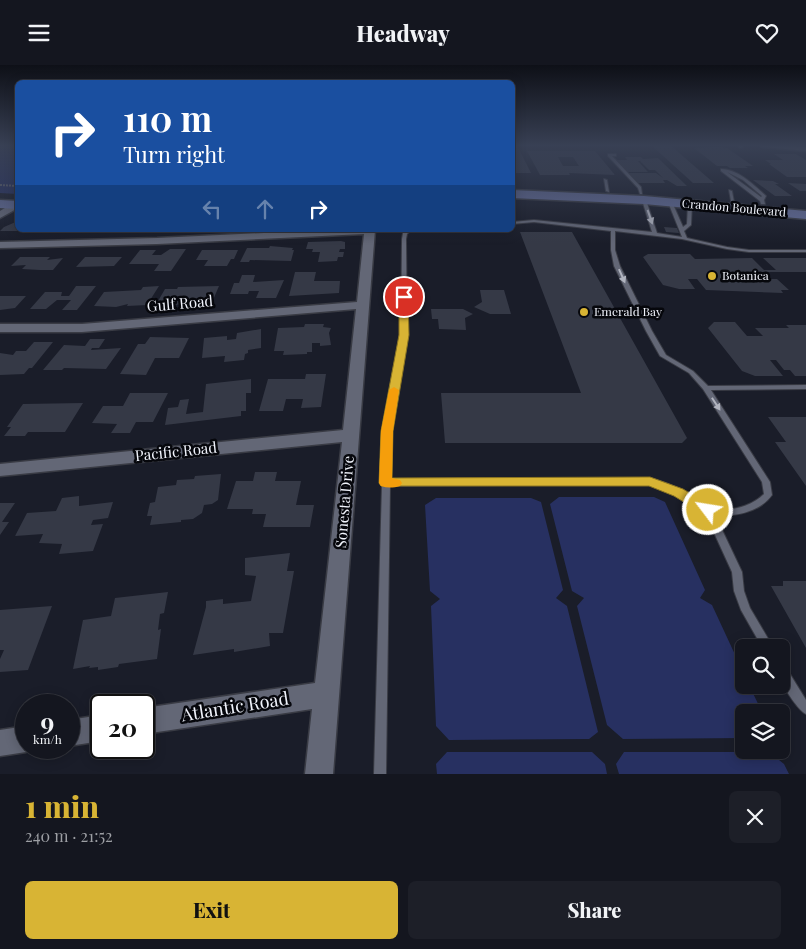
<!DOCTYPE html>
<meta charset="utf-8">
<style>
body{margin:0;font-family:"Playfair Display",serif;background:#1d1f28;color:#f1f3f6;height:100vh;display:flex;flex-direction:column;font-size:19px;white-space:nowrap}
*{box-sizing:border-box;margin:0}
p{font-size:16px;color:#9d9fa4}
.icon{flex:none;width:28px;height:28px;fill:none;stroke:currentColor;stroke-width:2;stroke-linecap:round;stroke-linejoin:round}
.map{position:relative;height:709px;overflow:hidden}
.panel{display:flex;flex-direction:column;background:#14161f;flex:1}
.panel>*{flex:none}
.top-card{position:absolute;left:15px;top:15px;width:500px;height:152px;border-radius:8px;box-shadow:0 2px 12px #0003,0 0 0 1px #33353d;background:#1a4fa0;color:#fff;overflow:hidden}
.fabs{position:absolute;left:735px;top:574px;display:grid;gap:10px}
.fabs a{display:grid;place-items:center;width:55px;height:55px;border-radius:8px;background:#14161f;box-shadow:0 2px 12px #0003,0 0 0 1px #33353d;font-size:25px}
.speed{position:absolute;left:15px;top:629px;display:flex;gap:10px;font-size:25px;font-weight:700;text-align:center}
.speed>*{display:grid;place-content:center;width:65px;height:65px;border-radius:50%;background:#14161f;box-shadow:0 2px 12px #0003,0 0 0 1px #33353d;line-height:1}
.speed small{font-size:12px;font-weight:400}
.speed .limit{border:2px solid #111;border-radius:8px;background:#fff;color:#111}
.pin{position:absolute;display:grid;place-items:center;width:42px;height:42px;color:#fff;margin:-21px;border:2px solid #fff;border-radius:50%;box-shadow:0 1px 5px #0007}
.me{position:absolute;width:55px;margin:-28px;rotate:301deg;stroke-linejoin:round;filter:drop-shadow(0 0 4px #0008)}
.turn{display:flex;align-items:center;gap:18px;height:105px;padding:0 25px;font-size:22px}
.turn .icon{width:65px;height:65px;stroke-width:2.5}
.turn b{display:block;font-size:35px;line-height:42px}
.lanes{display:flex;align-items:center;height:48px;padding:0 25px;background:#0003;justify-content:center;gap:25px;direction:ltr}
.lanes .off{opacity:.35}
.round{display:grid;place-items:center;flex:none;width:52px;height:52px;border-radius:8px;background:#1d1f28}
.headline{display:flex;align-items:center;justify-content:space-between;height:85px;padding:0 25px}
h1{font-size:30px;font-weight:800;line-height:38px;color:#d8b434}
.action{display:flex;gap:10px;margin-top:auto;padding:10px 25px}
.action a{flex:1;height:58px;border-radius:8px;background:#d8b434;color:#111;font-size:20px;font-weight:800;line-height:58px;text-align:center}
.action a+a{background:#1d1f28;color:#f1f3f6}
header{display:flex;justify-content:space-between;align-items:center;height:65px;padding:0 25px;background:#14161f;font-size:22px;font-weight:800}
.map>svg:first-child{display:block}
</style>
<header><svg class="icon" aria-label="menu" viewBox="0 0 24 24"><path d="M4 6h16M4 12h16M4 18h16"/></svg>Headway<svg class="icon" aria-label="heart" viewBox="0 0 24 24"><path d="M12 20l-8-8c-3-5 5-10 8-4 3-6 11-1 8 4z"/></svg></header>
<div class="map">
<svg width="806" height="709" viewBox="0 0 806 709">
<rect width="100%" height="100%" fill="#1a1d29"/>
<path fill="#273061" d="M0 80H17V129L0 128Z
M559 432H654L665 437 705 525 700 533 712 540 744 609V620H749L762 647 744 648V673L623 674 607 660 577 541 584 533 572 526 550 439Z
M436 433H531L541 437 563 525 556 533 567 541 598 667 589 674 449 675 436 661 431 541 440 534 430 526 425 440Z
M447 687H592L605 699 607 709H437L436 699Z
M624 687H769L784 699 789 709H619L616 699Z"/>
<path fill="#353946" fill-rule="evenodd" d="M512 80H517L531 108H512Z
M651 80H670L714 118H693Z
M718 82 727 83 753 101H745L748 103H730L727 101H717L694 83Z
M527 86H595L615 110 569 108 570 110H540ZM558 92H573L579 101H563Z
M774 89H796L806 95V112H787L769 99H771L765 95H783Z
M625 92H641L643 94 658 93 687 121H677L667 115H663L665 118H636L628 108H656L663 113 655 105H649L640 96H638L648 107H627L616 95H627Z
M753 115 773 116 779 119H775L792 131H775Z
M788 118 806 119V126H800Z
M18 156V166H0L4 162Z
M664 162 677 163 679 168 666 167Z
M520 167H572L687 373 682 378H445L441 328H581Z
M341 176 345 177V184H340L339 187H344L343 192H338L337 196 318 197 320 187H312L313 184H306L308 177Z
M270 181 293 183 292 185H294L291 196 250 195 249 197H240L247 183H269Z
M170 184H186L171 206H154L159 199H129L140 185H156L152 190H161Z
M202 185H238L234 194H231L227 201H204L208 195H196Z
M648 189H690L695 194 752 193 764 205H776L763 193H806V207H764L771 214H777L789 225H781L783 228 706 225 697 214H688L695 224H679L663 220 643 192Z
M20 192H50L47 195 63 193 53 205H40L22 204 26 200 11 201Z
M85 192H122L114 201 76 202Z
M295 207H316L314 216H340L339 228 289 231Z
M242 210H255L253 217 284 215 276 233H256L259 226H249L248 229H230L234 218H239Z
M76 221H96L77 245H62L71 235H57L46 244H30L45 227H62L61 231H69Z
M159 221 147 240 127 241 128 239 116 242 94 241 104 227 141 225 143 222Z
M219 221 213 235H193L191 239 171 240 169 243H154L165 224H177L178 222Z
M480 225H504L511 249H490L474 242 482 237Z
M0 231H26L15 243 0 245Z
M431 244H463L473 249 465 253 466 265 439 264 438 254H432Z
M714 257H735L747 271H763L755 263H789L786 260H806V311H795L790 305H784L776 295H770L783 311H755L742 306 708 263Z
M305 259H324L323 262 331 263 329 268 331 280 320 281V278H312V287H307V289L283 290 284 286H274L278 263 304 262Z
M261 264V283L248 285V288L245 289 244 295 224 297 225 291 202 293 204 273 227 271V275L236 274 237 268Z
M150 272 189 273 179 293H155L146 310 120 309 138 279H145Z
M90 274H105L99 283H92L91 285 121 283 106 304 64 303 62 305H43L64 280 85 281Z
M34 277H53L32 303H29L24 309 0 310V288L13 290 16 286H26Z
M306 309H326L321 342 301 343 303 334H286L283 346H259L268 314H305Z
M251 314V328H246V346H241V351L165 360 168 343 178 342 180 335 189 334 186 349 203 347 206 319Z
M130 328H168L153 357H136L130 368H111L117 359 92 358 103 341H123Z
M83 338 65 367H28L25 371H4L11 362H7L23 339Z
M768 352H806V421L775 377H786Z
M255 407H277L275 416H301L296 440H314L310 462H263L266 449H252L253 444H227L236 416H253Z
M221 409 218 435 212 439 204 440 202 448 193 454 181 455V457L150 460 152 451H147L150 438 155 437 158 422 176 420 177 415 194 414 195 411Z
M79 431V441L113 437 108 453 93 455 91 460 103 459 93 486 59 489 62 479 39 478 43 469 15 471 27 448 56 446 62 433Z
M0 438H15L2 457H9L0 470Z
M290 488 287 506H294L283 568H269L270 581 234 587V584L193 590 206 542V536L223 534V539L251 536 256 511 245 510V493Z
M783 516H806V583L771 521H783Z
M168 527 164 548 160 549 158 565 161 564 157 594 119 599 118 602 98 605V602L89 603 90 601 73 604 83 555 111 551 115 533Z
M52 541 28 605 0 607V594L4 585H0V545Z"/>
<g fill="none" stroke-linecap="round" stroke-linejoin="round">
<defs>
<path id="service" d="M738 80H742L743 82 740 83Z
M608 89H616V91H612L641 122 642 129H640L638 123 608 91Z
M721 104C738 104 754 120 766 131L764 135 765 139H761L760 136 721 106ZM727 107 743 115 762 131 761 132Z
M604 114 607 115 609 127 606 126Z
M729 125 732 126 734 137 731 136Z
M644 134 646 135 657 168 682 172 668 137 670 136 672 137 683 162 687 159 688 139 690 138 692 139 691 160 684 166 687 173 727 182 749 185H806V187H749L727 184 682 174 615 166V185L620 201 652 266 666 290 693 306 708 321 806 320V324L711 325 770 417 772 430C760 447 735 452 715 450L742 507 744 526 750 543 773 582H762L741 545 734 526 732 507 705 448 695 443 677 430 649 419 390 421 386 709H374L382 420 381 418 383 367 401 270 402 174 403 168 406 165H411L407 169 406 174 407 270 391 367 390 415 650 413C661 416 673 420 683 426 691 430 697 437 706 441 723 449 750 443 764 429L762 417 703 324 689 308 660 291 646 266 614 201 611 185V166L534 157 512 159V157L534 155 652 167 642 135Z
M781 600 785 601 806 635V649C799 646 784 624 782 616 780 612 781 605 781 600Z"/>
<path id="minor" d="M759 80 806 82V86L763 82Z
M18 135V143L0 153V146Z
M325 165H375L333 709H305L312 644 144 669V643L315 618 342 377 0 411V399L343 365 356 244 82 267H0V259H82L357 237 364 169 157 179 0 183V177L157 173Z
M101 650V676L69 681V655Z
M26 661V682L35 683 26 687 0 691V665Z"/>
<path id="secondary" d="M512 125 644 131 806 146V154L644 139 512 133Z
M0 135 18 136V144L0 143Z"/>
</defs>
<use href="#service" stroke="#393b44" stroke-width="2"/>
<use href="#minor" stroke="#393b44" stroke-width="3"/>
<use href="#secondary" stroke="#393b44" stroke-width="3"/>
<path stroke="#656873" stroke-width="2" stroke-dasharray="2 1" stroke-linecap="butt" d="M0 120 18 121"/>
<use href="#service" fill="#636776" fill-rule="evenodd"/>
<use href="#minor" fill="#636776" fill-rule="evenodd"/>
<use href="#secondary" fill="#636c96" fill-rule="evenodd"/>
</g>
<defs><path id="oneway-solid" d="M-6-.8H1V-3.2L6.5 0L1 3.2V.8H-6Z" transform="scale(1.25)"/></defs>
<g fill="#b1b4bf">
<use href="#oneway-solid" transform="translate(650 152) rotate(71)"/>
<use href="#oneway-solid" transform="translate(622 211) rotate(66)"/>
<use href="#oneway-solid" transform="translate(716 339) rotate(57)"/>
</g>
<linearGradient id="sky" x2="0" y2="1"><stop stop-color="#0e1017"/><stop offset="0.45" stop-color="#384054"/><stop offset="1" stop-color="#384054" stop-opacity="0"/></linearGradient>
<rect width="806" height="179" fill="url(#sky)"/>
<path fill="#d8b434" stroke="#8c7522" d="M404 229 408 232 409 270 393 366 392 413 650 412 683 424 713 442 715 445 713 449H703L674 431 649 421H381L379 418 381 366 399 270V232Z"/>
<path fill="#f59e0b" d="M394 322 399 325 393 366 392 413 400 415 402 418 400 421C393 423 387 423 381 421L379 418 381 366 389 325Z"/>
<g fill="#d8b434" stroke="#06070c" stroke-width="2">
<circle cx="712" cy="211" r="5"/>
<circle cx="584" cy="247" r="5"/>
</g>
<g text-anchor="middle" stroke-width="5" stroke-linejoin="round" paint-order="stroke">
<g font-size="12" fill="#f0f3fb" stroke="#06070c">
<text transform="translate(734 143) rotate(5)" y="4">Crandon Boulevard</text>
</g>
<g font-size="12" fill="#f0f3fb" stroke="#06070c" text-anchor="start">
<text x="722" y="215">Botanica</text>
<text x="594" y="251">Emerald Bay</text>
</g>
<g font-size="15" fill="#f0f3fb" stroke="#06070c">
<text transform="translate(180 239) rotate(-5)" y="5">Gulf Road</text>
<text transform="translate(176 387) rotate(-6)" y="5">Pacific Road</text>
<text transform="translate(345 437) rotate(-85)" y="5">Sonesta Drive</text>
</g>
<g font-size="18" fill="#f0f3fb" stroke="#06070c">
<text transform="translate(235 642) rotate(-9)" y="6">Atlantic Road</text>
</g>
</g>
</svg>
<div class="fabs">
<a><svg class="icon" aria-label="search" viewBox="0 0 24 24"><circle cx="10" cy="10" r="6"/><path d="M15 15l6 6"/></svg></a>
<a><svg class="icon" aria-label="layers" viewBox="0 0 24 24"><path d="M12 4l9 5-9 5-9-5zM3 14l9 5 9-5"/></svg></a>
</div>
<div class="speed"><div>9<small>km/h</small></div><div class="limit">20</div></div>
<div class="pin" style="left:404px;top:232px;background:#d93025"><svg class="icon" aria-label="arrive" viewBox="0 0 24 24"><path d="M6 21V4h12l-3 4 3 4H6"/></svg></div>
<svg class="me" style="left:708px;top:445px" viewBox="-20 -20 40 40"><circle r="17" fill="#d8b434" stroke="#fff" stroke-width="3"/><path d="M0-11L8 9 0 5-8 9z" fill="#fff"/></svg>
<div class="top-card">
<div class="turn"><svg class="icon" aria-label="right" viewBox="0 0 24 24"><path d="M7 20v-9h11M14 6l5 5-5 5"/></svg><div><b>110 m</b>Turn right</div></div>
<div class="lanes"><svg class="icon off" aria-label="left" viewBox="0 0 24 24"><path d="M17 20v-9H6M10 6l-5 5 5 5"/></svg><svg class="icon off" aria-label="ahead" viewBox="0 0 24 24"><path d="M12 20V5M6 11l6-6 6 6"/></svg><svg class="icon" aria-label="right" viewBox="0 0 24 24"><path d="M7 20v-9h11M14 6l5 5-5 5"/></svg></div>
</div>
</div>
<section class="panel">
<div class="headline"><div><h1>1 min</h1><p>240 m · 21:52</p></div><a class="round"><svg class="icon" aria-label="close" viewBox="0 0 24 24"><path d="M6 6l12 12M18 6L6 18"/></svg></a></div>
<div class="action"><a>Exit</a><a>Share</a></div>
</section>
